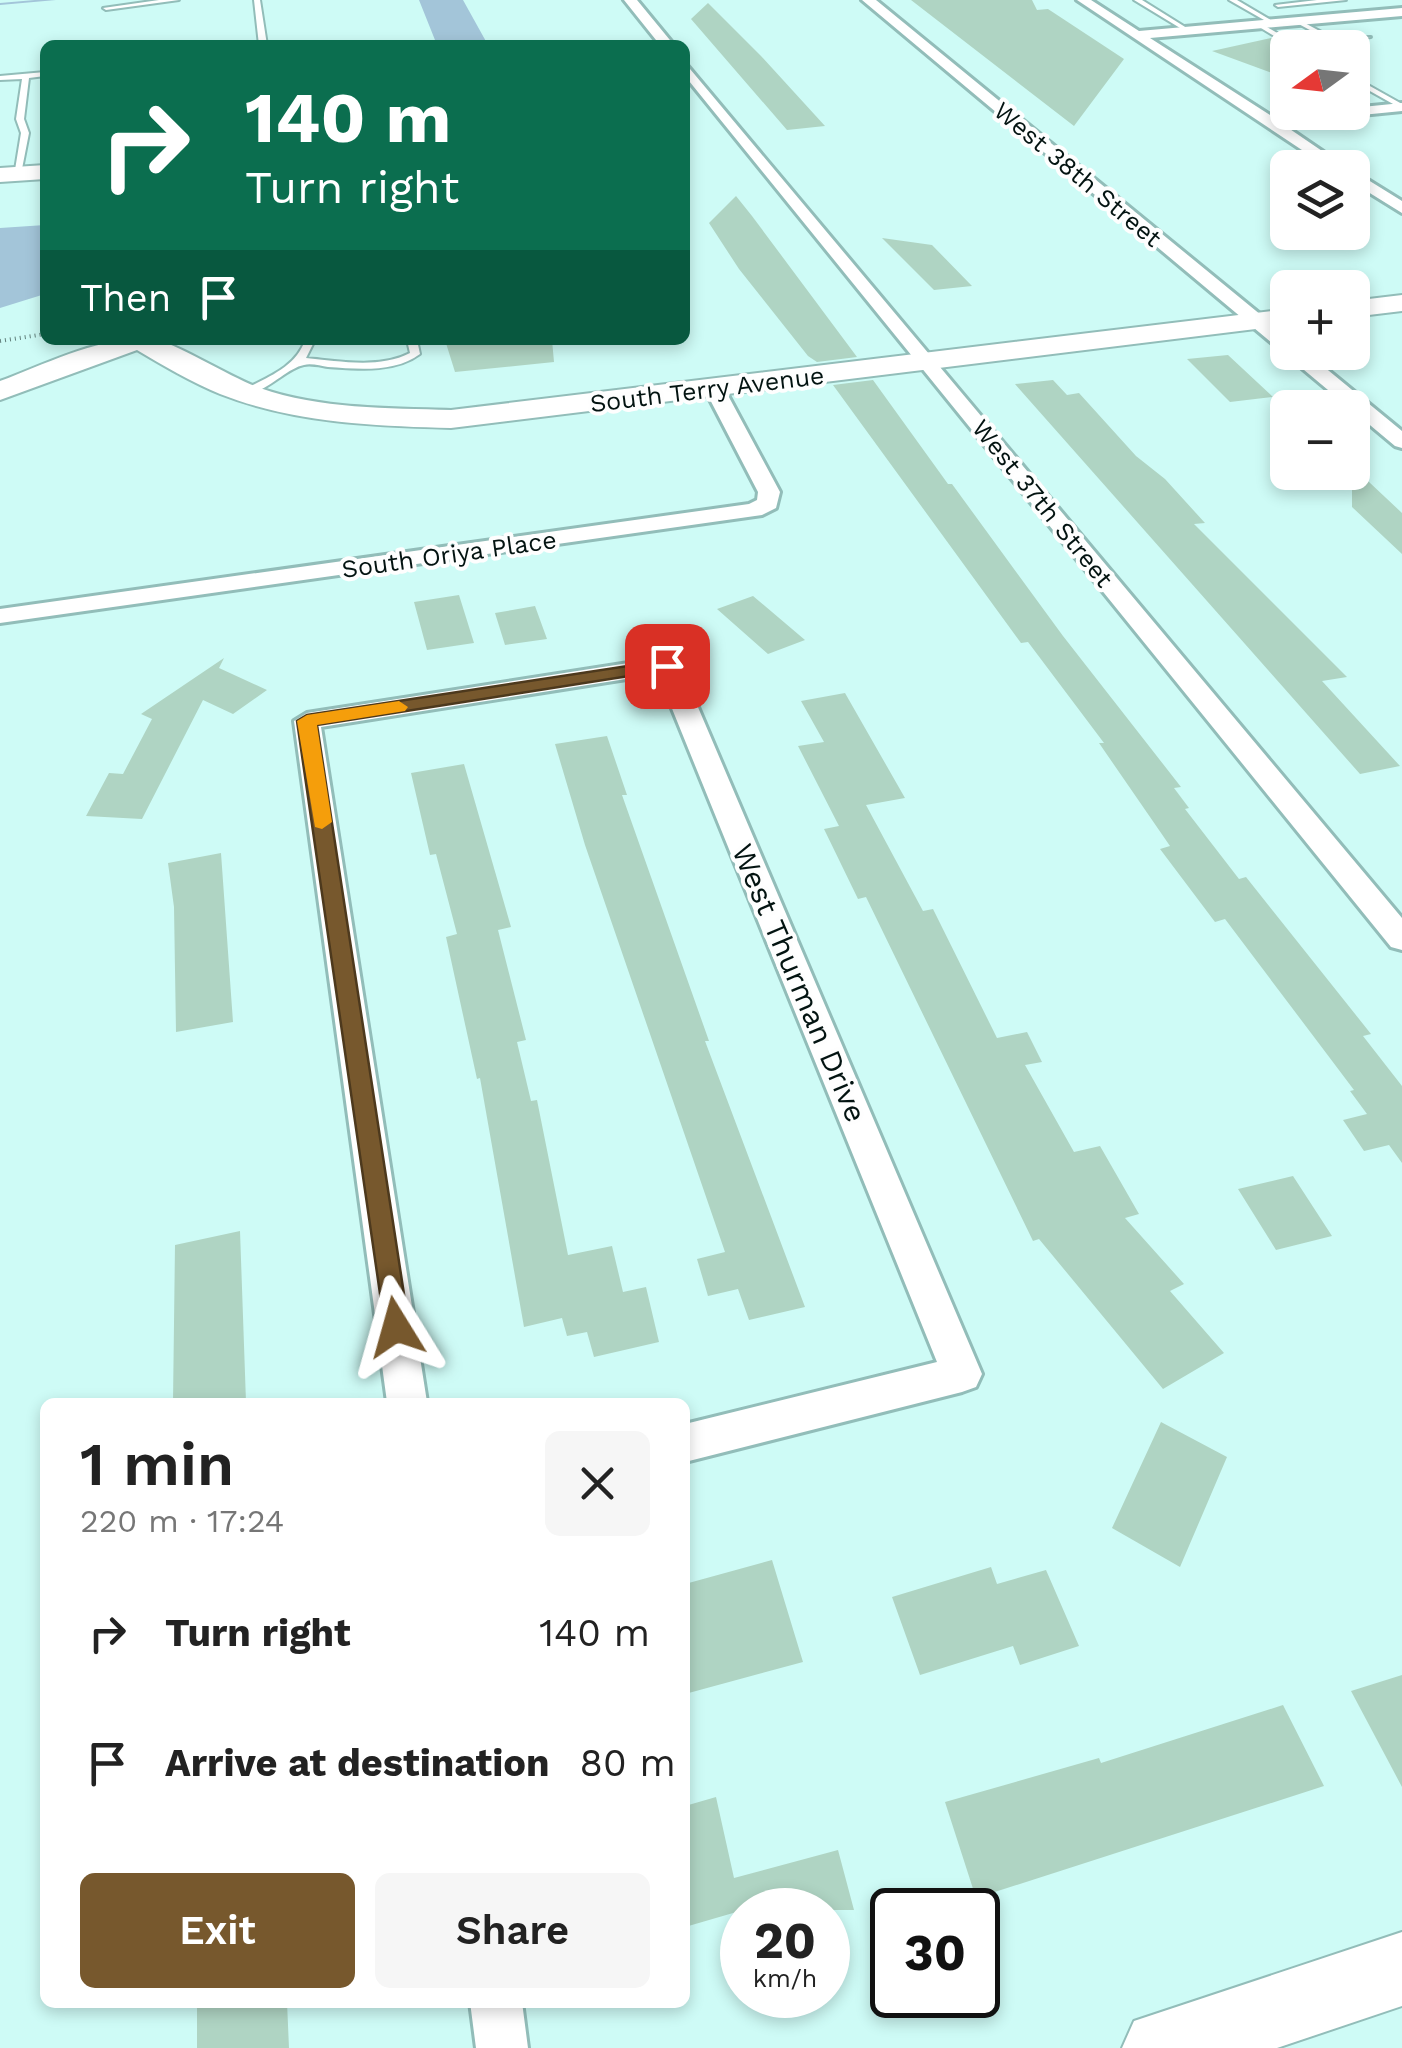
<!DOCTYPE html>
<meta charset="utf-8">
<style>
body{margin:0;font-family:"Work Sans",sans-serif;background:#f6f6f6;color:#222;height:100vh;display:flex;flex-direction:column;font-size:38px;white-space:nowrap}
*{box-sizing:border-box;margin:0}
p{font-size:32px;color:#767676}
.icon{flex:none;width:55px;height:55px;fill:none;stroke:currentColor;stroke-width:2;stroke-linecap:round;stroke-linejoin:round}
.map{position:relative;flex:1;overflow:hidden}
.side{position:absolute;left:40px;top:1398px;width:650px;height:610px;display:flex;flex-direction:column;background:#fff;border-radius:15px;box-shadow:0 5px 15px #0003}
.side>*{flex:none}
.guide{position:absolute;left:40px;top:40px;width:650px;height:305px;border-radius:15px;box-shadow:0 5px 15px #0003;background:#0b6e4f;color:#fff;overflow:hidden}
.needle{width:65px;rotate:255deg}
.controls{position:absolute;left:1270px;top:30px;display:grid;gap:20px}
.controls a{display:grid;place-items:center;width:100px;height:100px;border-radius:15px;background:#fff;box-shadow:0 5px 15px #0003;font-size:50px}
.speed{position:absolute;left:720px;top:1888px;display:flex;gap:20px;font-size:50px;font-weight:700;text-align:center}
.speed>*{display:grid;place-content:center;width:130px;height:130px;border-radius:50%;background:#fff;box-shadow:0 5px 15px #0003;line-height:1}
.speed small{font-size:25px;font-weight:400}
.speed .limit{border:5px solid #111;border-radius:15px;background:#fff;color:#111}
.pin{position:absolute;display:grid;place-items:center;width:85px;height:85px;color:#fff;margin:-42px;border-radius:20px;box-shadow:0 5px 15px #0006}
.me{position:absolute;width:110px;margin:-55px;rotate:352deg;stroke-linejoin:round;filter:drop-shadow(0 0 8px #0008)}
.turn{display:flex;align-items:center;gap:35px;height:210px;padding:0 40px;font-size:45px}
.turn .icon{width:130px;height:130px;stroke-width:2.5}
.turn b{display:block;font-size:70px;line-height:85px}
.then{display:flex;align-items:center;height:95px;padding:0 40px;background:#0003;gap:20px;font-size:38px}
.round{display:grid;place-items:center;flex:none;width:105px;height:105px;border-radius:15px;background:#f6f6f6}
.summary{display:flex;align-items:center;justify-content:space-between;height:170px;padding:0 40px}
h1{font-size:60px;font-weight:600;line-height:75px}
.cta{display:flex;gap:20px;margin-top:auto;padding:20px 40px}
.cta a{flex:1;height:115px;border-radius:15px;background:#77582d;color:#fff;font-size:40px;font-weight:600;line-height:115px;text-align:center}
.cta a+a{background:#f6f6f6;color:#222}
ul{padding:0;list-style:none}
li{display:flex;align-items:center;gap:30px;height:130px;padding:0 40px}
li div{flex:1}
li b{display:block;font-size:38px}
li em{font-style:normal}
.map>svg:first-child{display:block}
</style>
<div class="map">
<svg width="1402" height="2048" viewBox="0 0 1402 2048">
<rect width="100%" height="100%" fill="#cefbf6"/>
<path fill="#a3c5d9" d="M419 0H463L488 45H437Z
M45 225V294L0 308V228Z"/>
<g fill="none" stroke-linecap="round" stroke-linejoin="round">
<path fill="#a3c5d9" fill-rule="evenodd" d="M35 0H56L0 5V3Z"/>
</g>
<path fill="#afd4c3" d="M911 0H1032L1037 10 1048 9 1124 59 1074 126Z
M708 3 761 56 825 126 787 130 691 19Z
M1271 38 1288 48V79L1212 51Z
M736 196 752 216 857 357 817 362 808 356 739 269 709 223Z
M882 238 932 245 972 286 934 290Z
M445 340H552L554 362 455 372Z
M1228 355 1273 397 1230 402 1187 359Z
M873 380 948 484H952L1063 636 1181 787 1174 788 1189 808 1185 809 1239 879 1246 877 1371 1034 1363 1036 1402 1086V1163L1389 1145 1364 1151 1343 1120 1367 1114 1350 1091 1354 1090 1225 919 1215 922 1160 849 1170 846 1099 743H1104L1028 642 1021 643 833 385Z
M1053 380 1067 395 1079 393 1136 456 1165 479 1205 523 1194 524 1347 677 1322 681 1400 766 1360 774 1015 384Z
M1352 466 1402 513V554L1352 507Z
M459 595 474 643 427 650 414 602Z
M753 596 805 640 768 654 717 609Z
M535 606 547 639 505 645 495 613Z
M224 658 219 668 267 690 233 714 203 700 142 819 86 816 109 773 123 774 152 719 141 714Z
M845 693 905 798 866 805 923 911 933 909 997 1038 1027 1032 1042 1062 1025 1065 1074 1152 1100 1146 1139 1214 1125 1218 1184 1284 1170 1291 1224 1353 1163 1389 1039 1239 1033 1241 866 897 858 899 824 829 839 826 798 746 824 742 801 701Z
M607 736 627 795H622L709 1041H705L805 1307 749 1320 738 1289 708 1296 697 1259 725 1252 585 845 555 744Z
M464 764 511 927 498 930 526 1040 517 1042 531 1101 537 1100 568 1255 612 1246 623 1292 646 1287 659 1342 594 1357 587 1332 567 1336 562 1318 524 1327 480 1078 477 1079 446 937 457 934 436 854 430 855 411 773Z
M221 853 233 1022 176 1032 174 907 168 863Z
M1293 1176 1332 1236 1276 1250 1238 1189Z
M240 1231 246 1402H173L175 1245Z
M1161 1422 1227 1457 1180 1567 1112 1528Z
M772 1560 803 1662 685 1694V1584Z
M991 1567 997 1584 1046 1570 1079 1646 1020 1665 1013 1646 920 1675 892 1597Z
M1402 1675V1787L1351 1691Z
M1283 1705 1324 1786 976 1898 945 1802 1099 1758 1101 1763Z
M716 1797 734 1878 838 1850 854 1910H795L791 1896 685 1927V1806Z
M197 2002H287L289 2048H197Z"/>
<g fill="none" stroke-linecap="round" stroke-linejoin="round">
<defs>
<path id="lane" d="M159 0H179L106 10 103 8Z
M254 0H260L267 45H259Z
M1134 0H1142L1190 30 1185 31Z
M1229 0H1237L1276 23 1271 24Z
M1317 0H1346L1278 7 1275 5Z
M1297 19 1333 38 1371 37 1332 42 1295 22Z
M1256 23H1260L1303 48H1294L1256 25Z
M45 72V76L29 78 24 119 29 133 21 174 14 176 21 133 16 119 22 79 0 80V76Z
M1352 76 1402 104V109L1352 81Z
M305 340H315L306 358C339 361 379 369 410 353L407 340H417L420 354C395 373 358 369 328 367 321 366 311 363 304 365 286 368 265 395 241 395V391C265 378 296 368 305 340Z"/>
<path id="street" d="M624 0H637L674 45H660Z
M862 0H876L1288 337V352H1306L1402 431V448L1395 446Z
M1077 0H1091L1139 31 1402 8V16L1150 38 1270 115 1352 112V108L1402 103V111L1281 123 1347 168H1329Z
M685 63 1402 918V950L1391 947 685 76Z
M1352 170 1402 201V213L1352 182Z
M714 382 724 388 780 492 776 508 762 515 0 623V609L749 504 757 500 758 492 704 388Z
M667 657 680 665 982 1374 976 1387 962 1392 685 1462V1424L937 1362 658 674 321 727 427 1402H387L294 721 307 713Z
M470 2002H522L528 2048H476Z"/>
<path id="secondary" d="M45 165V179L0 182V168Z
M1402 295V311L1352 317V301Z
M1288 309V325L451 428C373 426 294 423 220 394 191 382 164 366 137 350L0 400V381C49 363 102 334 155 340 175 342 233 379 260 388 320 409 388 408 451 410Z
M1402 1932V2006L1277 2048H1122L1134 2021Z"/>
</defs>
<use href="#lane" stroke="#92bdb9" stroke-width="4"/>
<use href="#street" stroke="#92bdb9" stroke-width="6"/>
<use href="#secondary" stroke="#92bdb9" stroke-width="4"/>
<path stroke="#62807c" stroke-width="4" stroke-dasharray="1 4" stroke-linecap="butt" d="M0 341 45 334"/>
<use href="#lane" fill="#fff" fill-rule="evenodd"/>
<use href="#street" fill="#fff" fill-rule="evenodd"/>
<use href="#secondary" fill="#fff" fill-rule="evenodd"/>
</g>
<path fill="#77582d" stroke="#4d391d" stroke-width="2.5" d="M667 660 674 662V669L317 725 409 1327 406 1335 396 1339 386 1335 297 721 307 715Z"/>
<path fill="#f59e0b" d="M399 701 408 707 405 711 317 725 332 822 322 829 315 827 297 721 307 715Z"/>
<g text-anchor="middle" stroke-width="8" stroke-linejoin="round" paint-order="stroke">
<g font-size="25" fill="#031311" stroke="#fefefe">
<text transform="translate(1078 174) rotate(40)" y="9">West 38th Street</text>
<text transform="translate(707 389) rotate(-7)" y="9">South Terry Avenue</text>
<text transform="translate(1043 503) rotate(51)" y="9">West 37th Street</text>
<text transform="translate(449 554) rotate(-8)" y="9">South Oriya Place</text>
</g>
<g font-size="30" fill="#031311" stroke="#fefefe">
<text transform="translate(799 983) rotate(67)" y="10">West Thurman Drive</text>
</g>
</g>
</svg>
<div class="controls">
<a><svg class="needle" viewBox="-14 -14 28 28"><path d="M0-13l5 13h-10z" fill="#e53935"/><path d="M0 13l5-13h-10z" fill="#767676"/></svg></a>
<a><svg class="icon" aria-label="layers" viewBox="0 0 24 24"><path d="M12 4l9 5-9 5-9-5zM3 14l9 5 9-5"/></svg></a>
<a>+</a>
<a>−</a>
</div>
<div class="speed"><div>20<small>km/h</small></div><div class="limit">30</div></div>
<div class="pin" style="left:667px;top:666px;background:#d93025"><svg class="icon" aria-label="arrive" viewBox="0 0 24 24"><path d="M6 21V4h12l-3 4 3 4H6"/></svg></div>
<svg class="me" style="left:396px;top:1327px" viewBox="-20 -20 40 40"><path d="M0-17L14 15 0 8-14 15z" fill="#77582d" stroke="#fff" stroke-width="4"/></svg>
<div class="guide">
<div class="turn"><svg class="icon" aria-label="right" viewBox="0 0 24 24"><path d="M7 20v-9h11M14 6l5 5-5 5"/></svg><div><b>140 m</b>Turn right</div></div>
<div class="then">Then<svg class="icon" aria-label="arrive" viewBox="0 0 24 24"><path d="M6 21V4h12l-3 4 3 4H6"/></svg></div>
</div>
<section class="side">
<div class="summary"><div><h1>1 min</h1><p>220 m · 17:24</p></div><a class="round"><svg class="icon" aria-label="close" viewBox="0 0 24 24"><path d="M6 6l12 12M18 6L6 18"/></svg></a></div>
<ul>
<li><svg class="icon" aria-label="right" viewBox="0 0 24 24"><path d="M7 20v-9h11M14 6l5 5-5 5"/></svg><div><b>Turn right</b></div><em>140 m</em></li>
<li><svg class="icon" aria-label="arrive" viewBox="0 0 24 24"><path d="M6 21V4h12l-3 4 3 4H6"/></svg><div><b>Arrive at destination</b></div><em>80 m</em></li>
</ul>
<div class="cta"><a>Exit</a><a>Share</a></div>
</section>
</div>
